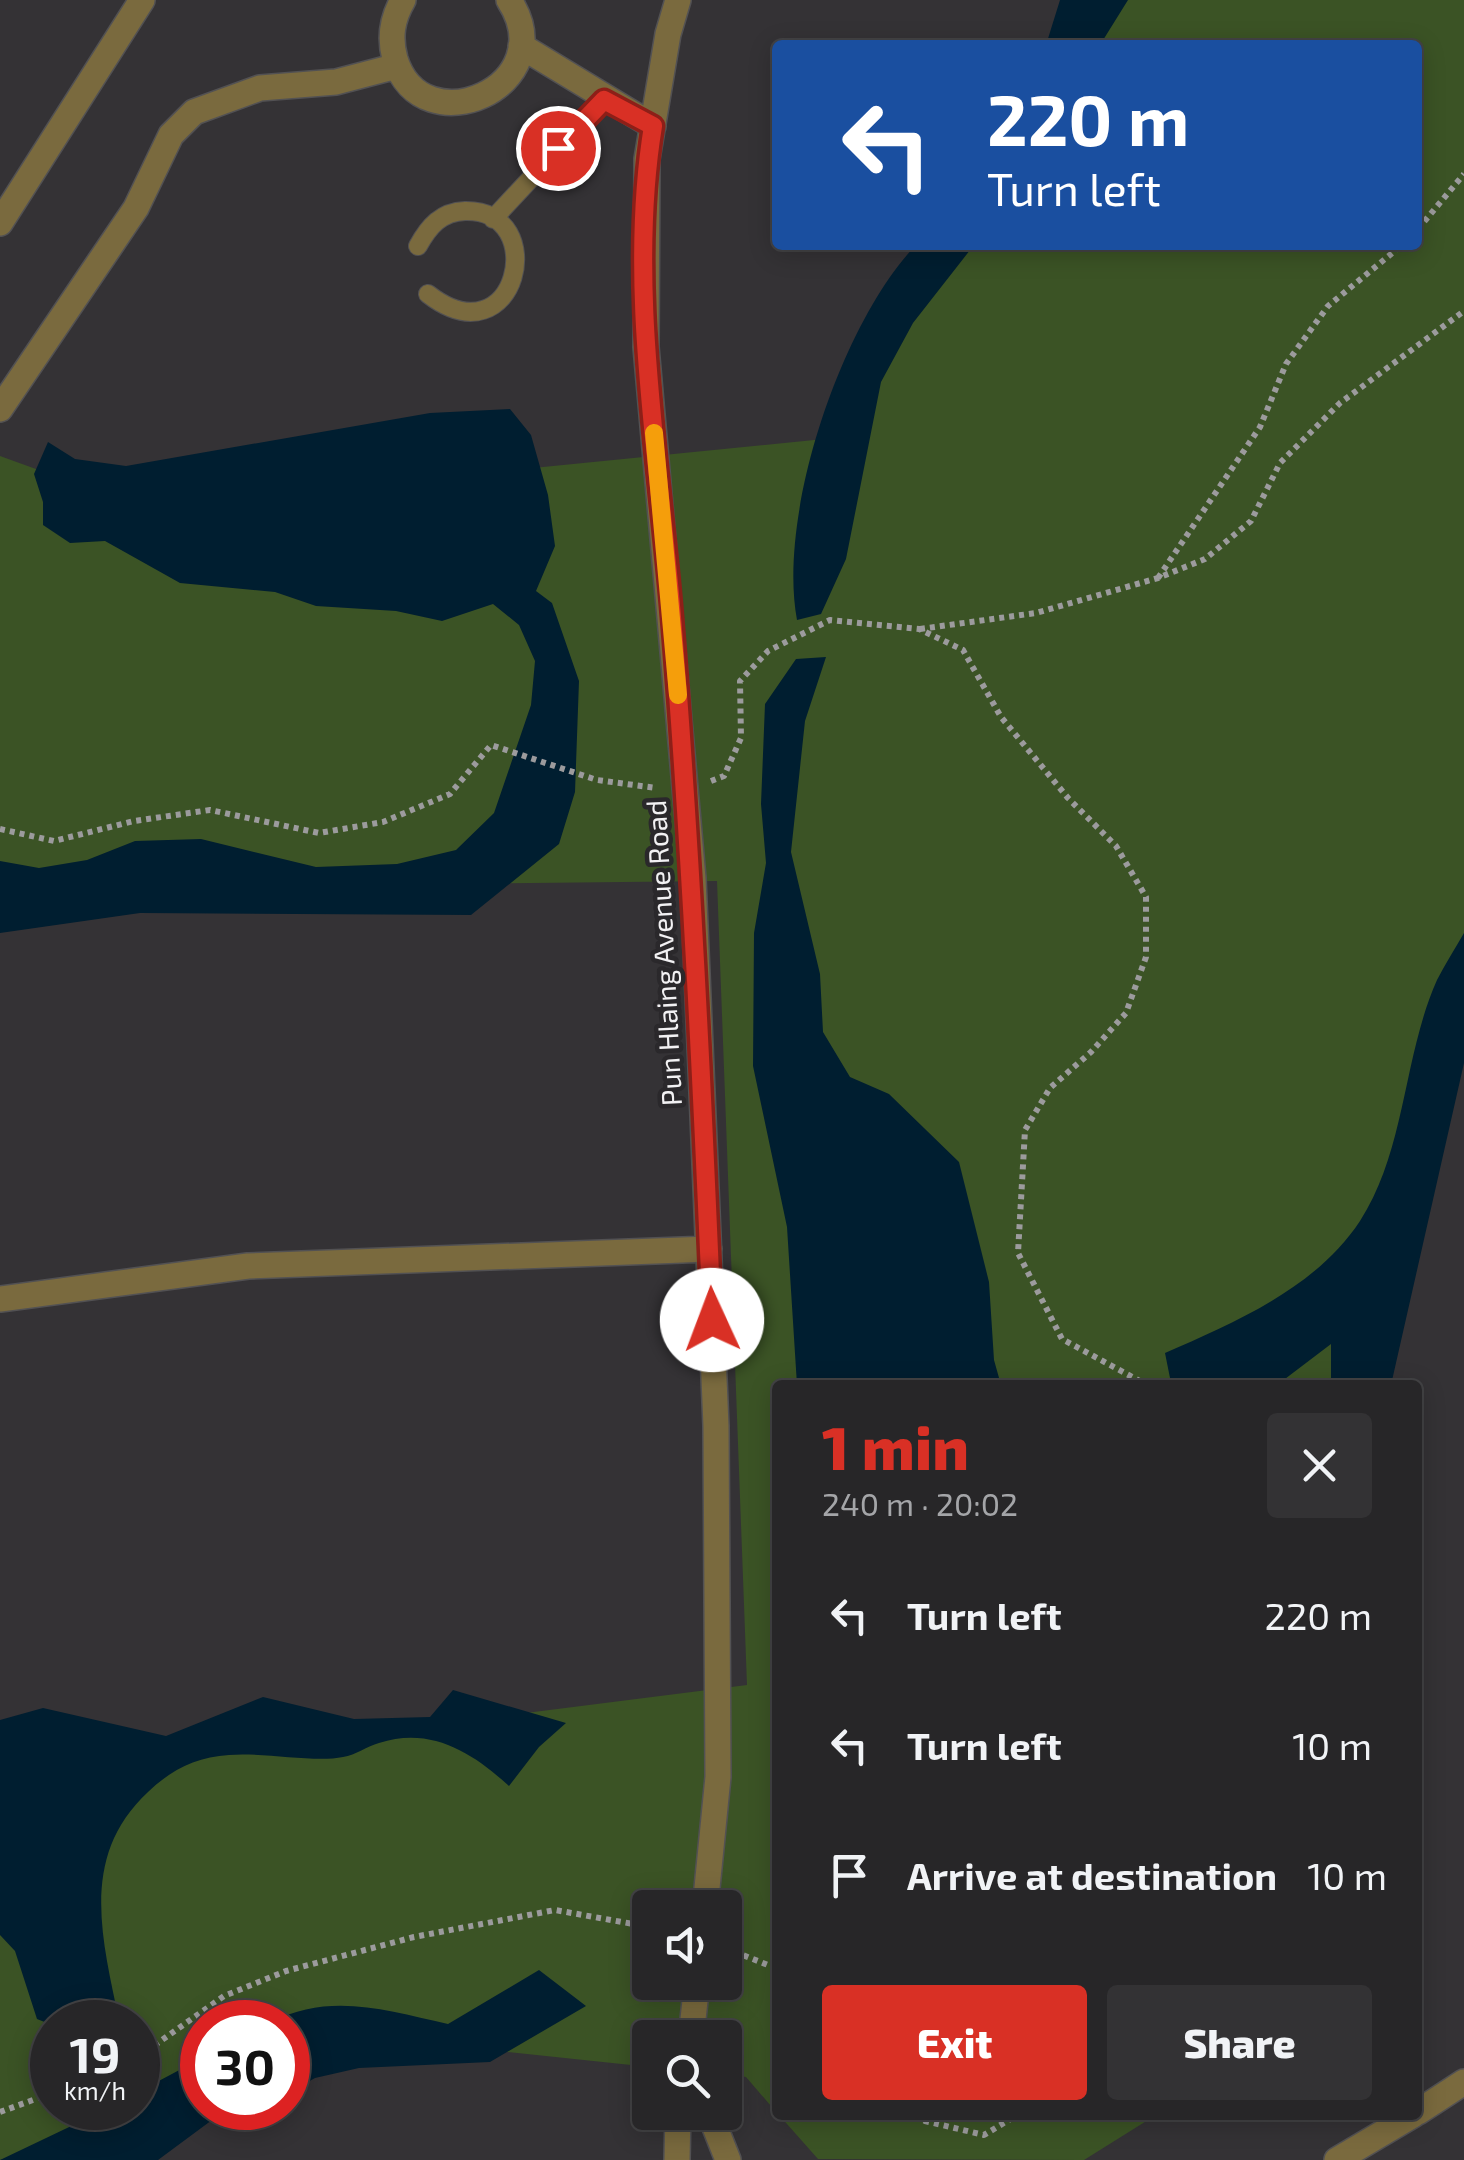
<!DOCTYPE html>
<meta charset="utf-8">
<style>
body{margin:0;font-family:"Exo 2",sans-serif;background:#333234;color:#f1f3f6;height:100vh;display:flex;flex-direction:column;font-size:38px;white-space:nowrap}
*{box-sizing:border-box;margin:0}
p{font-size:32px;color:#a4a5a8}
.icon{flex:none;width:55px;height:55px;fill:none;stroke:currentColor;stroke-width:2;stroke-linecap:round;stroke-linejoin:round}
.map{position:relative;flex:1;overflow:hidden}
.side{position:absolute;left:772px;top:1380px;width:650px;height:740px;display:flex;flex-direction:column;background:#272628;border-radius:10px;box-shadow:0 5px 25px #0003,0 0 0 2px #434345}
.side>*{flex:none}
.hud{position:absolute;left:772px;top:40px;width:650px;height:210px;border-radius:10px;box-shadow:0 5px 25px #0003,0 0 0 2px #434345;background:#1a4fa0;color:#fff;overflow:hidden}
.tools{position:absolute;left:632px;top:1890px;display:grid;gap:20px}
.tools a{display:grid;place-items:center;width:110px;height:110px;border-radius:10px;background:#272628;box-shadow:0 5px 25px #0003,0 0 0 2px #434345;font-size:50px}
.speed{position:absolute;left:30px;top:2000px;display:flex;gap:20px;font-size:50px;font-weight:700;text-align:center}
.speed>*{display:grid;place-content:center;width:130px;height:130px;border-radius:50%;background:#272628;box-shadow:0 5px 25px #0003,0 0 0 2px #434345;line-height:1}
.speed small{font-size:25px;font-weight:400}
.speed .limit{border:15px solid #d22;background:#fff;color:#111}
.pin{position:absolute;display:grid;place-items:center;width:85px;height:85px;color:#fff;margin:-42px;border:5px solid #fff;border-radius:50%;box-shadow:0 2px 10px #0007}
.me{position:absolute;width:110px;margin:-55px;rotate:358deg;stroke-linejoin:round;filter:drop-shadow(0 0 8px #0008)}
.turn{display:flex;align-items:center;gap:35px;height:210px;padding:0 50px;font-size:45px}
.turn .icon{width:130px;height:130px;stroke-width:2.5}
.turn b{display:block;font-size:70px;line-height:85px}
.round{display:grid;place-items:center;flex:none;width:105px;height:105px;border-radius:10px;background:#333234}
.summary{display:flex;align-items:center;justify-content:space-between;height:170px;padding:0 50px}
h1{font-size:60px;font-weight:800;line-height:75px;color:#d93025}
.primary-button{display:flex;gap:20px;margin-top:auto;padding:20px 50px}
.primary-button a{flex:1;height:115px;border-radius:10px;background:#d93025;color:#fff;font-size:40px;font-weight:800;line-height:115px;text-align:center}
.primary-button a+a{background:#333234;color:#f1f3f6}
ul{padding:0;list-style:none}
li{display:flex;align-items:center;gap:30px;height:130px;padding:0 50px}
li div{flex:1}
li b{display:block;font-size:38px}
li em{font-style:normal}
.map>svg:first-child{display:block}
</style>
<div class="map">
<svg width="1464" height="2160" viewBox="0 0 1464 2160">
<rect width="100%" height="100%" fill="#343235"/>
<path fill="#3b5325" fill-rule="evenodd" d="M1098 0H1464V982L1372 1385H778L777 2113 746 2077 725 2074V2038H650V2067L385 2039 288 2022H202V2092L0 2160V1754L105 1766 747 1685 717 881 188 887 0 909V456L141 507 844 437 941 245H1418V45H1074ZM650 1908H725V1982H650ZM52 2022H138V2108H52Z
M779 2115H1156L1084 2160 818 2159Z"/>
<path fill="#001e30" d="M1060 0H1128L1100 45H1046Z
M916 245H974L913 323 881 382 846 559 821 614 797 620C777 513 842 322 916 245Z
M510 409 531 435 548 495 555 546 536 591 552 603 579 681 575 792 559 844 471 915 140 913 0 933V861L39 868 87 860 135 841 201 839 316 867 397 864 456 850 494 813 531 705 535 661 519 625 493 604 442 621 396 611 316 606 275 592 180 583 105 541 70 543 43 525V502L34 474 48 442 75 459 126 466 430 413Z
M826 657 805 721 791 852 820 974 823 1032 850 1077 889 1094 959 1162 989 1282 994 1360 1001 1385H797L787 1227 753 1066 754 933 766 863 761 804 765 704 796 659Z
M1464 933V1063L1391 1385H1331V1344L1277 1385H1177L1170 1378 1165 1353C1234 1323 1316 1288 1360 1221 1406 1150 1403 1056 1437 980 1445 964 1455 949 1464 933Z
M453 1690 566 1723 539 1747 509 1786C473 1753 431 1726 379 1743 367 1746 356 1755 343 1757 315 1763 263 1752 229 1755 196 1757 171 1770 148 1792 79 1856 102 1938 119 2020L52 2025 37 2019 15 1951 0 1935V1720L43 1708 166 1736 263 1697 354 1719 430 1717Z
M539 1970 586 2006 490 2062 359 2068 315 2078 288 2093V2022H271C330 1992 386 2010 448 2024Z
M202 2058V2108H257L212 2120 158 2160H0L109 2108H138V2092Z"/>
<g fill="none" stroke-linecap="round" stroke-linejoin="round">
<defs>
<path id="lane" d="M493 219 604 100
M418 246C429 226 441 212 465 211 552 209 517 363 428 294"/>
<path id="street" d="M403 0C392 19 389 37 395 59 422 148 565 86 509 0
M678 0 668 34 647 159 646 347 693 878 716 1426 718 1777 705 1908
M521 46 653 126
M0 223 142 0
M0 409 136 208 171 135 194 112 260 88 336 82 397 66
M0 1299 248 1266 709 1249
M691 2038 697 1982
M709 2112 728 2160
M1418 2112 1464 2082
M677 2160 678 2112
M1337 2160 1413 2115"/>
</defs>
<use href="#lane" stroke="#525153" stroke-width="20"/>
<use href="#street" stroke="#525153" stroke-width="28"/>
<path stroke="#9c9b9d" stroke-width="6" stroke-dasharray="5 5" stroke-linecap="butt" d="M1418 229 1464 174
M1158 578 1260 427 1286 364 1328 306 1402 245
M920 629 1036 613 1158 578 1205 559 1251 521 1280 463 1340 403 1464 311
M711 781 724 776 741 738 740 681 768 651 830 620 919 629 963 650 1001 717 1068 798 1116 846 1146 897V957L1126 1013 1091 1052 1050 1088 1025 1130 1018 1253 1062 1339 1147 1385
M0 829 54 841 134 821 210 810 319 833 383 822 450 794 491 745 597 780 656 788
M725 1948 778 1969
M138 2057 224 1996 286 1971 414 1937 555 1910 650 1927
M0 2112 52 2093
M916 2115 925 2121 984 2135 1017 2115"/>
<use href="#lane" stroke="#7a6a3e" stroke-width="18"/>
<use href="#street" stroke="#7a6a3e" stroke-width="25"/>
</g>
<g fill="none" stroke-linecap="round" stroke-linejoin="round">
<defs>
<path id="route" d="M558 148 604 100 653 126C627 284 659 458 672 617 691 851 702 1085 712 1320"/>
</defs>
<use href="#route" stroke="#8d1f18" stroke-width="25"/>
<use href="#route" stroke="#d93025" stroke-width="18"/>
<path stroke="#f59e0b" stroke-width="18" d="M654 433 678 695"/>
</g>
<g text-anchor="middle" stroke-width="9" stroke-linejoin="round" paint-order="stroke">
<g font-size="28" fill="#f2f1f3" stroke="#2a282b">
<text transform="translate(664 953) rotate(-93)" y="10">Pun Hlaing Avenue Road</text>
</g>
</g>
</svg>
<div class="tools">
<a><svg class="icon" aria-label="sound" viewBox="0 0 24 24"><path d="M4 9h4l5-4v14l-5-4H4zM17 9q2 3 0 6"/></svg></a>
<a><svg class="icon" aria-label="search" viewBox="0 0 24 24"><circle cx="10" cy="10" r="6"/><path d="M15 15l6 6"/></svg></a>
</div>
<div class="speed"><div>19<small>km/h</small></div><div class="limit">30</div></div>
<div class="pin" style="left:558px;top:148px;background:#d93025"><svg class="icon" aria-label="arrive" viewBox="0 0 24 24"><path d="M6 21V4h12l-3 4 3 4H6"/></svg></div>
<svg class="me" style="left:712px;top:1320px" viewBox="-20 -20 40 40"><circle r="19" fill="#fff"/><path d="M0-13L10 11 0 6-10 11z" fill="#d93025"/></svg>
<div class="hud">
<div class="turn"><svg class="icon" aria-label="left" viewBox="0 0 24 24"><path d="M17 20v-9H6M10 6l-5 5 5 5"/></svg><div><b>220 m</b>Turn left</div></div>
</div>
<section class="side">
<div class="summary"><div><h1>1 min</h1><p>240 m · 20:02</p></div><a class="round"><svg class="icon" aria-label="close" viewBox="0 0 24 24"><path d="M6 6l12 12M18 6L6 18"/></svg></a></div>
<ul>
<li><svg class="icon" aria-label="left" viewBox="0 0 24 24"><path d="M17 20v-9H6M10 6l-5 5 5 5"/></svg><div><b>Turn left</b></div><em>220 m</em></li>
<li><svg class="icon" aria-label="left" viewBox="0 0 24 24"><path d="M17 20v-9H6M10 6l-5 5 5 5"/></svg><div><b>Turn left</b></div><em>10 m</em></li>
<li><svg class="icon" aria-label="arrive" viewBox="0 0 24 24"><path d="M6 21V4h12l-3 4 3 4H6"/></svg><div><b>Arrive at destination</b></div><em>10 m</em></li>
</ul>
<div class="primary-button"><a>Exit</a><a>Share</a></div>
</section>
</div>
